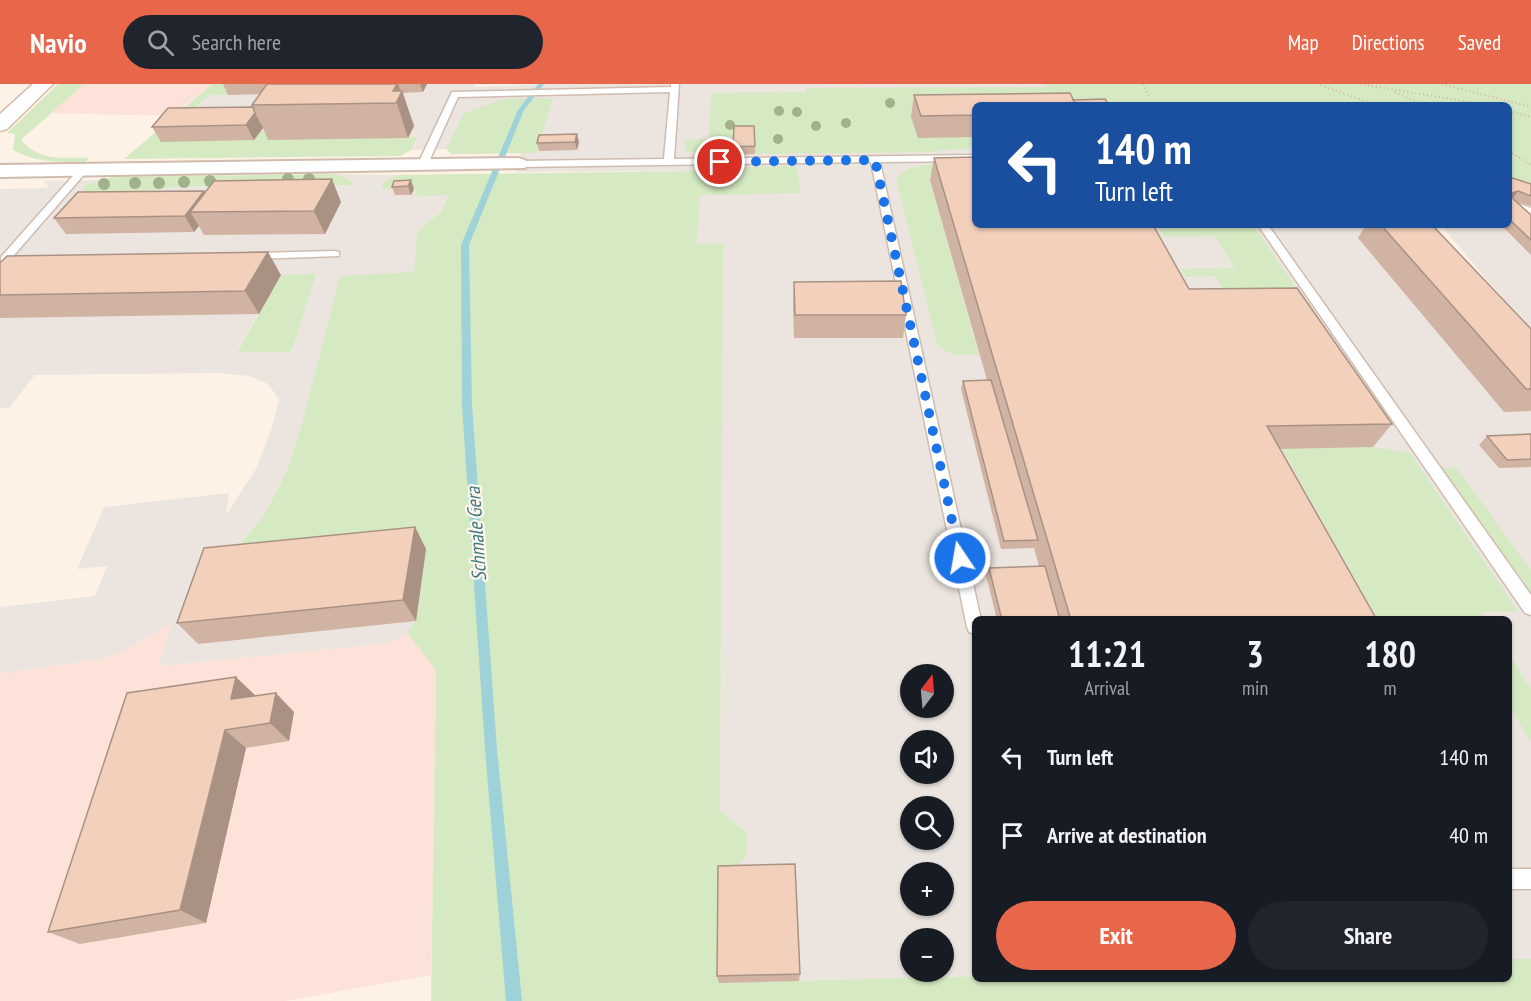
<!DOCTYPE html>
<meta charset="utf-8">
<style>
body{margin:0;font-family:"PT Sans Narrow",sans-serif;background:#20242c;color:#f1f3f6;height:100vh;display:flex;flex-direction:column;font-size:22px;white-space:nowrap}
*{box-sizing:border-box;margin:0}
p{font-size:20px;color:#9ea1a6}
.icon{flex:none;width:33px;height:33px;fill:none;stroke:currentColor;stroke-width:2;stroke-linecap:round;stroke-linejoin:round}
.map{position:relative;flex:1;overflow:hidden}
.panel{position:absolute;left:972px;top:532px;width:540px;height:366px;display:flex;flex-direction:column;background:#171b24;border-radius:9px;box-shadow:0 2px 4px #0004}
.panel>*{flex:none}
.guide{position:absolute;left:972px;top:18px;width:540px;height:126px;border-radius:9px;box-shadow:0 2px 4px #0004;background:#1a4fa0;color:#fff;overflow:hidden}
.needle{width:39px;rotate:16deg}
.tools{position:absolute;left:900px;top:580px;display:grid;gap:12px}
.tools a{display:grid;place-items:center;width:54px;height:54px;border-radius:50%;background:#171b24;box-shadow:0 2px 4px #0004;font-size:30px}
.pin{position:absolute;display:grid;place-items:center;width:51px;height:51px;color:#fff;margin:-26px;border:3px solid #fff;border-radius:50%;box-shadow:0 2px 6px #0007}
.me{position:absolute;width:66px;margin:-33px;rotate:348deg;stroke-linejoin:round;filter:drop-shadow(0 0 4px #0008)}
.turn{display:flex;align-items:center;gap:21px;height:126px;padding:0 24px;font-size:27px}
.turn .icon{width:78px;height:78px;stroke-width:2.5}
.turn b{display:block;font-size:42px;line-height:51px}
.eta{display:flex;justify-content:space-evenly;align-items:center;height:102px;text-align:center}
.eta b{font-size:36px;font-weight:700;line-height:42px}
.primary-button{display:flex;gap:12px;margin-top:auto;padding:12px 24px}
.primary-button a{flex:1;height:69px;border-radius:36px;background:#e86649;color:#fff;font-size:24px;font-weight:700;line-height:69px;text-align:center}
.primary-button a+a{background:#20242c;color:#f1f3f6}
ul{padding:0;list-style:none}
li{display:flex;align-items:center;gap:18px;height:78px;padding:0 24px}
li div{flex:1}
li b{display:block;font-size:22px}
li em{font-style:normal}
header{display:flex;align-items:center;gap:36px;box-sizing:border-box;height:84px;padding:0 30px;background:#e86649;color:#fff}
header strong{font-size:28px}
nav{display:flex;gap:33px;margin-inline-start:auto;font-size:21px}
.search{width:420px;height:54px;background:#20242c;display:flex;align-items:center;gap:15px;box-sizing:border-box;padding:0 21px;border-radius:33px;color:#9ea1a6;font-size:22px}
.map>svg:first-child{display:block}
</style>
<header>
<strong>Navio</strong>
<div class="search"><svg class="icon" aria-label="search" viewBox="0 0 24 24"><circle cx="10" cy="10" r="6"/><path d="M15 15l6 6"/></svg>Search here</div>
<nav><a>Map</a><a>Directions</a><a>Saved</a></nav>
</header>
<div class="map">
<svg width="1531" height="917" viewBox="0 0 1531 917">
<rect width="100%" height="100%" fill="#fdf2e5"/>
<path fill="#fde2d9" d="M84 0H212L172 32 51 29Z
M172 539 160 582 389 559 407 549 436 586 431 891 285 917H0V589L103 575 127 566Z"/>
<path fill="#ece5df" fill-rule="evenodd" d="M237 0H475V3L550 0H1045L1054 20 975 21V141H1420L1531 291V875H1509V536H975V892L719 899 723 160H697L700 87 516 88 521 69 452 70 446 65 411 66 417 53 260 47 254 56 176 39 210 11H228ZM910 591H944V624H910ZM910 657H944V690H910ZM910 723H944V756H910ZM910 789H944V822H910ZM910 855H944V888H910Z
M335 90 398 91 383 99 418 104 415 112 448 110 441 128 417 147 414 188 303 336 287 387 263 433 227 476 426 465 416 537 407 549 389 559 159 582 171 539 127 566 103 575 0 589V523L95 512 107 482 77 485 104 423 229 409 226 431 256 385 272 344 279 315 268 300 249 292 220 289 35 291 9 324H0V105L50 104 43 97 100 96 86 101 151 107 179 102 349 95ZM280 191H316L237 268V267Z
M1509 103 1531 110V248L1441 141H1509Z"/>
<path fill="#d5eac3" d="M58 0H84L21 56C41 78 61 73 89 74L85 78C60 78 36 79 13 66L15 50 7 49Z
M212 0H237L228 11H210L176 39 260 47 417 53 411 66 400 72 124 75Z
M1045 0H1531V110L1509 103V21H975V65L941 66 934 68 755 70 754 50 734 63H701L697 68H686L684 56 709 55 711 9 806 8V4L1046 3Z
M553 14 536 69 452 70 446 65 464 29 504 15Z
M975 80 930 97 979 271C964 271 947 273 937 260L896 95C912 74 950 81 975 80Z
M797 82 800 109 700 111 697 160 723 159 720 727 747 749 746 773 723 793 719 899 975 892V896H1509V875H1531V917H431L436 586 407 549 416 536 426 466 227 476 263 433 287 387 303 336 340 192 414 188 417 147 441 128 448 111 415 112 417 104 381 105 383 99 398 91 700 87V84Z
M335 90 349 95 355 101 179 102 151 107H83L85 101 113 93Z
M1158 141H1253L1337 263 1236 227 1215 192 1185 193 1180 185 1235 184 1215 152 1164 153Z
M316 190 293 263 289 268H237L281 191Z
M1373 363 1410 369 1518 527 1482 528 1486 535H1378L1282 365Z
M1456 383 1531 486V514L1439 384Z
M1509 571 1531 605V658L1509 622Z"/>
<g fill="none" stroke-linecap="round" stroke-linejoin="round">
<path fill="#9fd2d8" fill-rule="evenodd" d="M538 0H544L524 26 469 161 472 321 497 665 522 917H506L485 665 462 321 461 161 518 26Z"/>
<defs>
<path id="lane" d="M671 0H679L674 75 975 71V77L880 78 981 536H975V550L969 548 967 543 871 78 518 83 513 80 518 77 664 75 670 8 458 13 427 82 422 85 417 82 452 8 671 3Z
M80 84 88 86 9 177H1V173Z
M1517 119 1531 124V138L1513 124 1512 122Z
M1258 141H1268L1531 511V531L1525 529Z
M335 167 339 168V172L251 175 246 172 251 169Z
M1509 785H1531V805H1509Z"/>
<path id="street" d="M518 74 525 76 527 80 525 84 0 93V81Z"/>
<path id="secondary" d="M33 0H53L7 45 0 47V30Z"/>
</defs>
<use href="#lane" stroke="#d0bcae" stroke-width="3"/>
<use href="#street" stroke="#d0bcae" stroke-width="4"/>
<use href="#secondary" stroke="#d3bbab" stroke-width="3"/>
<path stroke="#d7b39f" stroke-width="2" stroke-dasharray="1 3" stroke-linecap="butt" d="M1143 0 1149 14
M1317 0 1376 21
M1360 0 1488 21
M1442 0 1531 23
M1395 8 1424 21
M1509 27 1531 33
M1509 67 1531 81"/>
<use href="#lane" fill="#fff" fill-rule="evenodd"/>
<use href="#street" fill="#fff" fill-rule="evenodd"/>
<use href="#secondary" fill="#fff" fill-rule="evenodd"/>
</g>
<g fill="#a1b18b">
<circle cx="890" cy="19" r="5"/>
<circle cx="779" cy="27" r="5"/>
<circle cx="797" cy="28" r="5"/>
<circle cx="846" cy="39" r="5"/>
<circle cx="730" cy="41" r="5"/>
<circle cx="816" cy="42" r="5"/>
<circle cx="778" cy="55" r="5"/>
<circle cx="288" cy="95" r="6"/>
<circle cx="309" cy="95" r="6"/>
<circle cx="210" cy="97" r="6"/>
<circle cx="184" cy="98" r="6"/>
<circle cx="135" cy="99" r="6"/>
<circle cx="159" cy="99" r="6"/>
<circle cx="104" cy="100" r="6"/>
</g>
<path fill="#d0b3a2" d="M223 0H427L423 8 403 9 414 42 408 54 268 56 263 44 254 56 161 58 152 43 253 23 252 21 260 10 228 11Z
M914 11 975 21V53L918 54 911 33Z
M734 42H754L755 70 734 71Z
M579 58 577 66 539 67 537 59Z
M934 74 1189 205 1392 340 1373 363 1280 365 1377 536H997L986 491 989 484 1039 482 1034 464 1001 465 961 305 963 297 987 296 930 96Z
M1509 93 1531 100V122L1515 117 1531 131V171L1501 141H1509Z
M394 97 414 105 411 111H395L392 103Z
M205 109 341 118 325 150 204 151 199 142 194 148 66 150 54 134Z
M1366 141H1432L1531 245V327L1504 328 1358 154Z
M0 179 281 191 259 230 0 234Z
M794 198 906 231 903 254H794L793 221Z
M1531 350V383L1499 384 1479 361 1487 352Z
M415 443 426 465 416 537 198 560 177 539Z
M127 609 256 612 294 628 289 657 246 664 206 839 80 860 48 848Z
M800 890 799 897 719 899 717 892Z"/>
<path fill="#a99284" d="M397 0H398L401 9 402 7 414 42 408 54 393 7Z
M420 0H427L423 8Z
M255 29 263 44 254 56 246 41Z
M577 50 579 58 577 66 575 58Z
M332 95 341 118 325 150 314 127Z
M411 96 414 105 411 111 408 102Z
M204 107 213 123 190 128 199 142 194 148 185 132Z
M1518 107 1512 115 1509 110Z
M268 168 281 191 259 230 245 207Z
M415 443 426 465 416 537 403 516Z
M236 593 256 612 231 615Z
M276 609 294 628 289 657 270 639Z
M225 646 246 664 206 839 180 826Z"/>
<path fill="#f2d0bc" stroke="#a99284" stroke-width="1.5" d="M267 0H397L393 7H402L396 19 252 21Z
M1070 9 1076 21H975V31L921 32 914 11Z
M1105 15 1109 21H1076L1073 16Z
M253 23 255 29 246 41 152 43 168 24Z
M734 42H754L755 62 733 63Z
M577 50 575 58 537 59 539 51Z
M975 73V141H1153L1189 205 1297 204 1392 340 1267 342 1377 536H1071L934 74Z
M1509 93 1531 100V112L1518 107 1509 110Z
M332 95 314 127 190 128 214 97Z
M411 96 408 102 392 103 394 97Z
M204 107 185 132 54 134 78 108Z
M1509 111 1531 131V156L1509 135Z
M1381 141H1432L1531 245V305H1526Z
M268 168 245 207 0 211V179L7 172Z
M901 197 906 231H795L794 198Z
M991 296 1038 456 1004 457 963 297Z
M1531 350V375L1507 376 1487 352Z
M415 443 403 516 177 539 204 464Z
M1045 482 1060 536H1002L989 484Z
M236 593 231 615 276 609 270 639 225 646 180 826 48 848 127 609Z
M795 780 800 890 717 892 718 782Z"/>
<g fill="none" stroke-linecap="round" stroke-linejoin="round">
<path stroke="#1a73e8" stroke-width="10" stroke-dasharray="0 18" d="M720 78 875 76 960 474"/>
</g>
<g text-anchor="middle" stroke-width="4.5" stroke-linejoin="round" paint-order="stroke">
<g font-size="20" font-style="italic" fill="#407a83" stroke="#fff7ec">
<text transform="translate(476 450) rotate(-94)" y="7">Schmale Gera</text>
</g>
</g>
</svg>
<div class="tools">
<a><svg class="needle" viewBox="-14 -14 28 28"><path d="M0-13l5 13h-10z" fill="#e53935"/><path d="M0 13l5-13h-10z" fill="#9ea1a6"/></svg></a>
<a><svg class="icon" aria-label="sound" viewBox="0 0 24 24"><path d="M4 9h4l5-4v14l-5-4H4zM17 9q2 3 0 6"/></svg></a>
<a><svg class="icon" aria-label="search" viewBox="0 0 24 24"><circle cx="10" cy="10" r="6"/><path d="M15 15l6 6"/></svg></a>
<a>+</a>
<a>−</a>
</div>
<div class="pin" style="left:720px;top:78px;background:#d93025"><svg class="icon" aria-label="arrive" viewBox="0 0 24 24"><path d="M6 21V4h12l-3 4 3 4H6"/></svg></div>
<svg class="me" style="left:960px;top:474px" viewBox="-20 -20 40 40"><circle r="17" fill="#1a73e8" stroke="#fff" stroke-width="3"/><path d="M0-11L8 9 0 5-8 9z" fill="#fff"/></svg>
<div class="guide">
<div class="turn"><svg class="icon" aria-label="left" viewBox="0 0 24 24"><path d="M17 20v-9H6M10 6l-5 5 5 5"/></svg><div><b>140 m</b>Turn left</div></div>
</div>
<section class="panel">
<div class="eta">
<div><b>11:21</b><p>Arrival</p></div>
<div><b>3</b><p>min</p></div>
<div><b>180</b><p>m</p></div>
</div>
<ul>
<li><svg class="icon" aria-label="left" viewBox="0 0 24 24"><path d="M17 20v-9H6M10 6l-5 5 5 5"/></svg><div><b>Turn left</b></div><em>140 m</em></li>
<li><svg class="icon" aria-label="arrive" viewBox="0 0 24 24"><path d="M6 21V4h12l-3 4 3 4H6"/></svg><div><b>Arrive at destination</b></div><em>40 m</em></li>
</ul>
<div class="primary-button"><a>Exit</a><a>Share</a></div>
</section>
</div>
